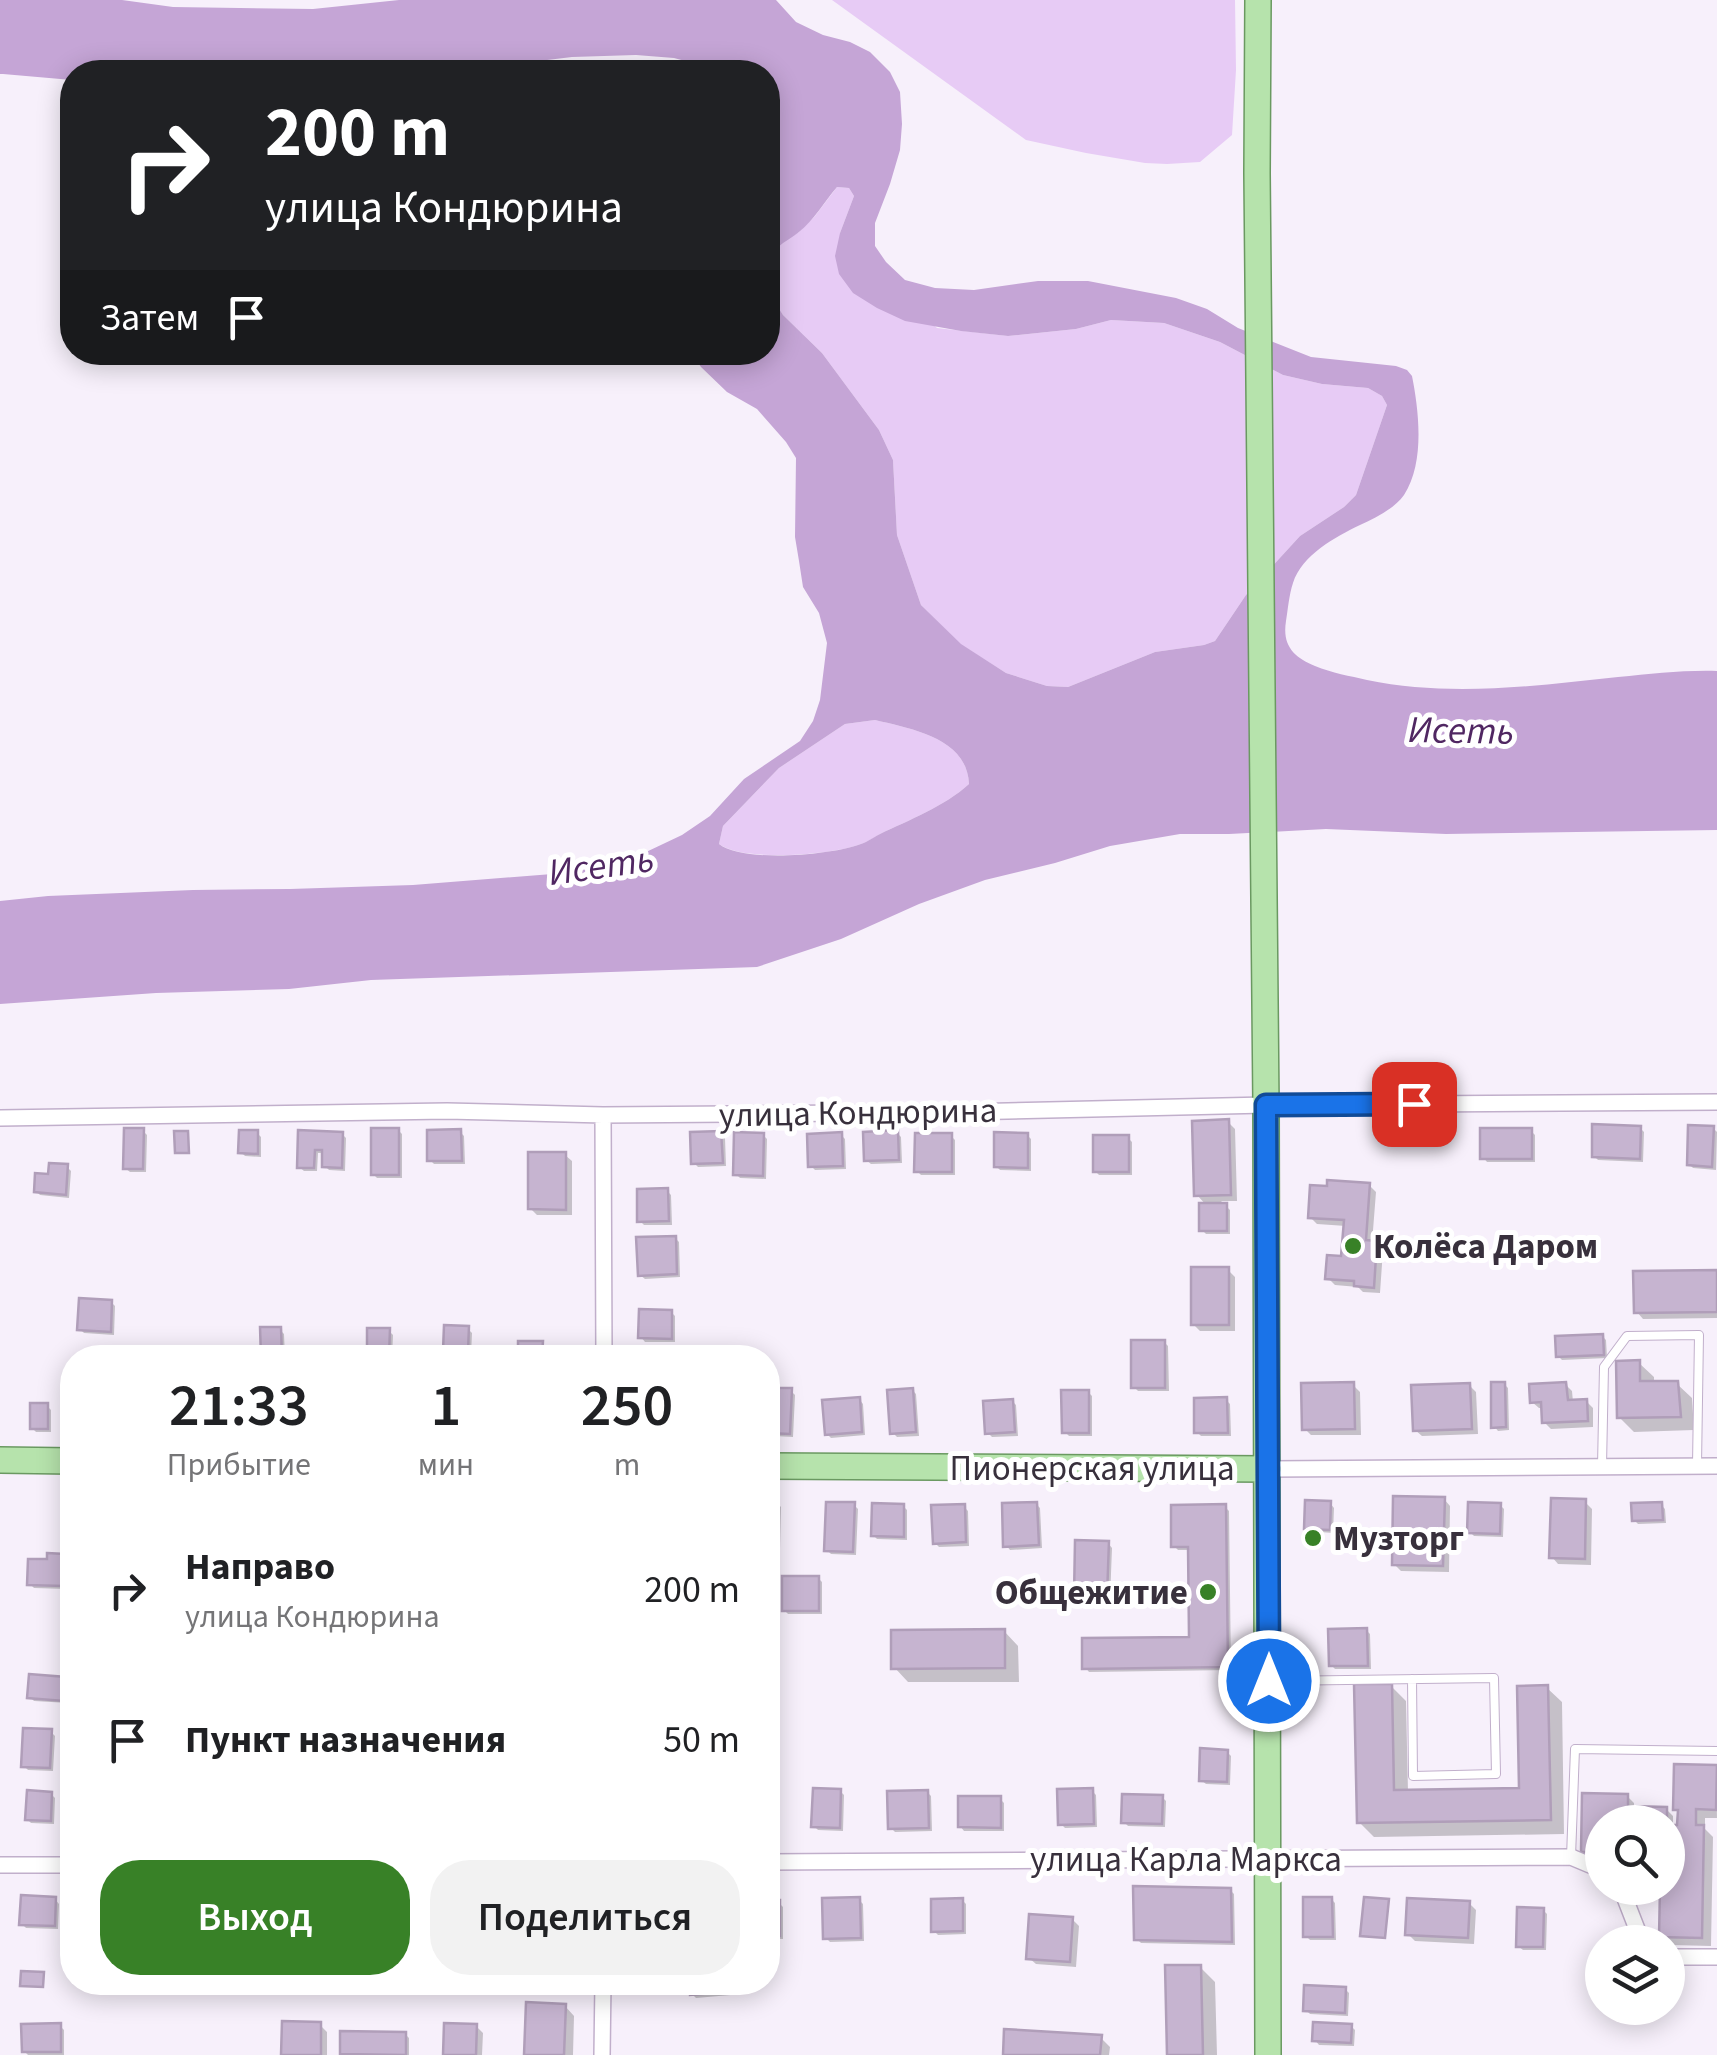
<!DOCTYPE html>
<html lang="ru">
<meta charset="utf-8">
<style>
body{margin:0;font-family:"Source Sans 3",sans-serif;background:#f2f2f2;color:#202124;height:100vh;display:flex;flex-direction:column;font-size:38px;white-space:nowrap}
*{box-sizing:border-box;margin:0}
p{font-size:32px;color:#757577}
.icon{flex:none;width:55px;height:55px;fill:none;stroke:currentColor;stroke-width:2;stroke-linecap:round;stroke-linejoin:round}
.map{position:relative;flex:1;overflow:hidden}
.drawer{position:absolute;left:60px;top:1345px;width:720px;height:650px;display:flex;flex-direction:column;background:#fff;border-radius:40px;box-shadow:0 5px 25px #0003}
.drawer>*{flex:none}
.banner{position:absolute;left:60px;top:60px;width:720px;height:305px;border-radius:40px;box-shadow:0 5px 25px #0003;background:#202124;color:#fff;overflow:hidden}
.fabs{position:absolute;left:1585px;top:1805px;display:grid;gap:20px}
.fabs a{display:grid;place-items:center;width:100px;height:100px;border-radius:50%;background:#fff;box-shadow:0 5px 25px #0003;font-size:50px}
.pin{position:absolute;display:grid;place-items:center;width:85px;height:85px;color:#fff;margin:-42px;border-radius:20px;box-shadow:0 5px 15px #0006}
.me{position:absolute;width:110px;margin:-55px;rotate:0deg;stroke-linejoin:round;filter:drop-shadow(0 0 8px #0008)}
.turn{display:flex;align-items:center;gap:35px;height:210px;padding:0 40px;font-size:45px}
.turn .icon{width:130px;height:130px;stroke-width:2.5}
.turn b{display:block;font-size:70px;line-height:85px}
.then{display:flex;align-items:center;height:95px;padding:0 40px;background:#0003;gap:20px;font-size:38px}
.eta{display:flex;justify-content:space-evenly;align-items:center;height:170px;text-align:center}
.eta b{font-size:60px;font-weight:600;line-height:70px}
.button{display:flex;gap:20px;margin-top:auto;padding:20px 40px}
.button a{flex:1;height:115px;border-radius:40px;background:#388127;color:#fff;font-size:40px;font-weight:600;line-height:115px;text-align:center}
.button a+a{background:#f2f2f2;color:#202124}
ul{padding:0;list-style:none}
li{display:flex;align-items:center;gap:30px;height:150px;padding:0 40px}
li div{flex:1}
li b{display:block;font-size:38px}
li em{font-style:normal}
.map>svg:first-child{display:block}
</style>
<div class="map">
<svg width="1717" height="2055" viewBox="0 0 1717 2055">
<rect width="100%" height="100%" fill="#f7f0fb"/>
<path fill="#e7cbf5" d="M832 0H1235L1236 70 1232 135 1200 162 1167 164 1145 163 1086 153 1026 140Z
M837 187 849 188 854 196 840 233 937 328 1008 336 1076 329 1111 320 1164 323 1220 342 1283 375 1322 384 1368 388 1382 396 1387 405 1356 495 1344 507 1300 536 1246 595 1215 641 1204 645 1155 652 1068 687 1047 686 1006 673 960 644 921 605 897 535 893 460 879 430 822 353 783 315 768 295V259L776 246 799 232 815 216Z
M875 720C912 729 967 738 969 784 945 806 909 820 880 834 873 838 866 843 858 845 830 855 743 862 719 844L723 826 779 768 845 724Z"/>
<path fill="#c5a5d6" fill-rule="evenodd" d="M0 0H122L173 7 313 9 399 0H776L796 22 823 35 850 42 870 52 890 72 900 92 902 124 900 150 890 184 875 223V246L886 262 905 280 935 288 974 290 1038 281H1088L1176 298 1207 309 1238 328 1311 357 1396 366 1407 370 1412 376C1419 411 1425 463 1404 495 1394 509 1375 518 1360 525 1335 537 1302 555 1293 583 1289 595 1288 609 1286 621 1282 646 1294 657 1315 666 1332 673 1350 676 1367 680 1450 697 1535 686 1618 677 1652 674 1683 670 1717 671V830L1446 834 1326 829 1229 834H1180L1110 846 1055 863 985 880 919 904 841 939 757 967 371 980 289 989 156 993 0 1004V901L48 896 193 890 290 889 413 885 565 873 625 862 682 835 710 816 744 779 800 741 813 721 820 700 827 643 819 613 803 587 799 561 795 537 796 458 786 442 757 409 727 392 701 367 691 353 768 352V292L783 315 822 353 879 430 893 460 897 535 921 605 961 644 1006 673 1047 686 1068 687 1155 652 1204 645 1215 641 1246 595 1300 536 1344 507 1356 495 1387 405 1382 396 1368 388 1322 384 1283 375 1220 342 1164 323 1111 320 1076 329 1008 336 961 331 905 321 877 308 853 293 839 274 835 256 840 233 854 196 849 188 837 187C824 202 814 220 799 232 786 242 778 244 768 259V72H711L700 65 674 58 636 55 572 57 447 72H72V80L3 74H0ZM875 720C912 729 967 738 969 784 945 806 909 820 880 834 872 838 866 843 858 845 830 855 743 863 719 844L723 826 779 768 845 724Z"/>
<path fill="#0003" d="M1228 1122 1235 1129 1237 1201H1221L1230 1210V1234H1206L1202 1230 1207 1206 1197 1195Z
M1640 1128 1644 1132 1643 1162 1598 1160 1594 1156Z
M1713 1128 1717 1132 1716 1170 1693 1168 1689 1164Z
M398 1130 402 1134V1178H377L373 1174Z
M143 1131 147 1135 146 1172H130L125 1168Z
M1531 1131 1535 1135V1162H1487L1483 1157Z
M460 1132 464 1136 465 1164H434L430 1160Z
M257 1133 261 1137V1157L245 1156 241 1152Z
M300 1133 342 1134 346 1138 345 1171 329 1170 325 1166V1153H318L317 1171H304L299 1167Z
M897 1133 901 1137 902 1163 871 1164 866 1160Z
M720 1134 725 1138 726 1166 698 1167 694 1163Z
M763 1135 767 1139 766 1179 740 1178 736 1174Z
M841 1135 845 1139 846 1169 815 1170 811 1166Z
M1027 1135 1031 1139V1171L1000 1170 996 1166Z
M951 1136 955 1140V1175H921L917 1171Z
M1128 1138 1132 1142V1175H1099L1095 1171Z
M565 1155 572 1161V1215H537L530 1208Z
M67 1167 71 1171 69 1198 40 1195 36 1191 50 1177Z
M1369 1185 1376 1192 1372 1243 1376 1244 1383 1250 1380 1293 1363 1292 1358 1287 1335 1285 1328 1278 1344 1259 1346 1226 1317 1224 1310 1217Z
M667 1191 671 1195 672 1225H644L640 1221Z
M675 1238 679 1242 680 1277 645 1279 640 1275Z
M1228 1270 1235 1277V1331H1200L1193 1324Z
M1717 1272V1318L1643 1319 1637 1312Z
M111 1302 115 1306 114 1335 84 1333 80 1329Z
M671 1312 675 1316V1342H645L641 1337Z
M468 1329 472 1333 471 1355 450 1354 446 1350Z
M280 1330 284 1334 285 1358H263Z
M389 1331 393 1335 392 1358H369Z
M1602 1336 1606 1340 1607 1358 1562 1360 1558 1356Z
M1164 1342 1168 1346 1169 1391H1138L1134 1387Z
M1639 1363 1654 1377V1384H1677L1692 1398 1694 1430 1634 1432 1619 1417Z
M1504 1384 1508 1388 1509 1430 1498 1431 1494 1426Z
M1565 1384 1572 1391 1573 1402 1586 1401 1593 1408V1427L1551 1429 1544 1422 1543 1408H1539L1532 1402Z
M1353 1385 1360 1392 1361 1435H1311L1304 1428Z
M1469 1385 1476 1392 1478 1434 1422 1436 1415 1430Z
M912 1390 916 1394 919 1436 897 1437 893 1433Z
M791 1391 795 1395 793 1437 774 1436 770 1432Z
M1088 1392 1092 1396V1436H1069L1065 1432Z
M859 1399 863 1404 865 1435 831 1438 827 1434Z
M1226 1400 1230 1404 1231 1436H1201L1197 1432Z
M1012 1401 1016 1405 1018 1436 992 1437 988 1433Z
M47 1406 51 1410V1432H36L32 1428Z
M1444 1499 1450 1506 1449 1572 1401 1571 1394 1564Z
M1585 1502 1592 1509 1591 1565 1558 1564 1552 1557Z
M768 1503H777L781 1507 780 1549H768Z
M1330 1503 1334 1508 1333 1533 1320 1532 1321 1544H1309L1313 1534 1307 1528Z
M1036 1504 1040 1508 1042 1548 1010 1550 1006 1545Z
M854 1505 858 1509 856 1555 831 1554 827 1550Z
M1500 1505 1504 1509 1503 1537 1474 1536 1470 1532Z
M1661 1505 1665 1509 1666 1523 1638 1524 1634 1520Z
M903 1506 907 1510V1540L877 1539 873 1535Z
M964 1507 968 1511 969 1546 939 1547 935 1543Z
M1225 1507 1229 1511 1231 1670 1089 1672 1085 1667 1192 1640 1191 1550H1178L1174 1546Z
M1108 1543 1112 1548 1110 1600 1081 1599 1077 1595Z
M64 1556 68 1560 67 1589 34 1588 30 1584 49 1562Z
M818 1578 822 1582V1614H788L784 1610Z
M1366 1630 1370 1634 1371 1669H1335L1331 1665Z
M1004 1631 1018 1646 1019 1682H908L894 1667Z
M65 1679 69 1683 68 1703 34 1701 30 1697Z
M1391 1686 1406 1701 1408 1792 1521 1791 1547 1688 1562 1702 1564 1834 1374 1837 1359 1822Z
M51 1732 55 1736 53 1771 28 1770 24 1766Z
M1227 1752 1231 1756 1230 1785 1206 1784 1201 1780Z
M768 1765 773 1769 774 1817H768Z
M1716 1767 1717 1818H1705V1829L1713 1837 1711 1946 1671 1945 1661 1936 1662 1888H1668V1822H1602V1858H1591L1584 1851V1796H1627L1634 1803V1809H1666L1673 1816V1827L1680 1828V1814L1675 1809Z
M840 1791 844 1795 843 1831 818 1830 814 1826Z
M1092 1791 1096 1795 1097 1827 1065 1828 1061 1824Z
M927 1792 931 1796 932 1831 895 1832 891 1828Z
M51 1794 55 1798 54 1824 31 1823 27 1819Z
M1162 1797 1166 1801 1165 1827 1128 1826 1124 1822Z
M1000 1799 1004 1803V1831H964L960 1826Z
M1230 1890 1234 1894 1235 1945 1141 1943 1137 1939Z
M55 1899 59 1904 58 1929 26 1928 22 1924Z
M1331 1899 1335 1903 1336 1940H1310L1306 1936Z
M859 1900 863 1904 864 1941 830 1942 826 1938Z
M962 1900 966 1904V1934L938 1935 934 1931Z
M768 1903H779L783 1907V1939H768Z
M1469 1903 1476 1910 1474 1944 1415 1941 1408 1934Z
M1543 1910 1547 1914 1546 1950H1523L1518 1946Z
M1072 1919 1079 1926 1076 1967 1036 1964 1029 1958Z
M1200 1967 1215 1982 1217 2055H1170Z
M691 1982H741L742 1994 696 1998 692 1994Z
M1345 1989 1349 1993 1348 2016 1310 2014 1306 2010Z
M565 2006 574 2016 573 2055H527Z
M320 2025 327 2032V2055H284Z
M60 2026 64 2030V2055H28L24 2051Z
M476 2026 483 2033 482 2055H445Z
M1351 2026 1355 2030 1354 2046 1319 2045 1315 2040Z
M405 2034 409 2038V2055H344L342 2053Z
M1101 2038 1110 2047 1109 2055H1005Z"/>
<path fill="#c6b4d0" stroke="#b09eb9" stroke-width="2.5" d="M1229 1119 1231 1195 1194 1196 1192 1121Z
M1592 1124 1641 1126 1640 1159 1592 1157Z
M1688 1125 1714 1126 1712 1167 1687 1165Z
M124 1128H144L143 1169H123Z
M371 1128H399V1175H371Z
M1480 1128H1532V1159H1480Z
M461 1129 462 1161H427V1130Z
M239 1130H258V1154L238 1153Z
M298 1130 343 1132 342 1168 322 1167V1150H315L314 1168H297Z
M898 1130 899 1160 864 1161 863 1132Z
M174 1131H188L189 1153H175Z
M721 1131 723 1163 691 1164 690 1132Z
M734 1132 764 1133 763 1176 733 1175Z
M842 1132 843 1166 808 1167 807 1134Z
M994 1132 1028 1133V1168L994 1167Z
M915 1133H952V1172H914Z
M1093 1135H1129V1172H1093Z
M528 1152H566V1210L528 1209Z
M49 1163 68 1164 66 1195 34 1192 35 1173 48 1174Z
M1327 1180 1370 1183 1366 1240 1377 1241 1374 1288 1354 1286V1281L1325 1279 1327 1255 1341 1256 1344 1220 1308 1218 1310 1185 1327 1186Z
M668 1188 669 1221 637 1222V1189Z
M1199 1203H1227V1231H1199Z
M676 1236 677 1274 638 1276 636 1237Z
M1191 1267H1229V1325H1191Z
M1717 1270V1312L1634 1313 1633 1271Z
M79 1298 112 1300 111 1332 77 1330Z
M639 1309 672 1310V1339L638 1338Z
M444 1325 469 1326 468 1352 443 1351Z
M260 1327H281L282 1358H261Z
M367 1328H390L389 1358H367Z
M1603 1334 1604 1355 1556 1357 1555 1336Z
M1131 1340H1165V1388H1131Z
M518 1341H543L542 1358H518Z
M1640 1360V1381H1678L1681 1417 1617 1418 1616 1361Z
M1354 1382 1355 1429 1302 1430 1301 1383Z
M1491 1382H1505L1506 1427 1491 1428Z
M1566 1382 1568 1400 1587 1399 1588 1421 1542 1423 1541 1402 1530 1403 1529 1384Z
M1470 1383 1472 1429 1413 1431 1411 1385Z
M769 1388H792L790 1434 768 1433Z
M913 1388 916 1432 890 1434 887 1390Z
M1061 1390H1089V1433H1062Z
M860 1397 862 1432 825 1435 822 1400Z
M1227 1397 1228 1433H1194V1398Z
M1013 1399 1015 1432 985 1434 983 1401Z
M30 1403H48V1429H30Z
M1393 1496 1445 1497 1443 1566 1392 1565Z
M1551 1498 1586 1499 1585 1559 1549 1558Z
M768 1500H778L777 1546H768Z
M1305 1500 1331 1501 1330 1530 1304 1529Z
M826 1502H855L853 1552 824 1551Z
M1037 1502 1039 1545 1003 1547 1002 1503Z
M1468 1502 1501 1503 1500 1534 1467 1533Z
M1662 1502 1663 1520 1632 1521 1631 1503Z
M872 1503 904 1504V1537L871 1536Z
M965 1504 966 1542 933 1544 931 1505Z
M1226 1504 1228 1667 1082 1669V1638L1189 1637 1188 1547H1171V1505Z
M1306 1531 1320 1532V1544H1306Z
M1075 1540 1109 1541 1107 1597 1074 1596Z
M47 1553 65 1554 64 1586 27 1585 28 1559H47Z
M782 1576H819V1611H782Z
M1367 1628 1368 1666H1329L1328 1629Z
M1005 1629V1668L891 1669V1630Z
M29 1674 66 1677 64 1701 27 1698Z
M1354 1684H1392L1394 1790 1519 1788 1517 1686 1548 1685 1551 1820 1357 1823Z
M23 1728 52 1729 50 1768 21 1767Z
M1200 1748 1228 1750 1227 1782 1199 1781Z
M768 1762H770L772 1814H768Z
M1674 1764 1717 1765 1716 1810 1696 1809V1825H1704L1702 1938 1659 1937 1660 1888H1668V1825H1677L1678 1810H1673Z
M813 1788 841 1789 840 1828 811 1827Z
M1093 1788 1094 1824 1058 1825 1057 1789Z
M27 1790 52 1792 51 1821 25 1820Z
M928 1790 929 1828 888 1829 887 1791Z
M1582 1793 1628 1794V1806L1667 1807V1822H1602V1852H1581Z
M1122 1794 1163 1795 1162 1824 1121 1823Z
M958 1796H1001V1828L958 1827Z
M1133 1886 1231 1888 1232 1942 1134 1940Z
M21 1895 56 1897 55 1926 19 1925Z
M860 1897 861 1938 823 1939 822 1898Z
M1303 1897H1332L1333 1937H1303Z
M1364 1897 1389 1899 1385 1938 1360 1936Z
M963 1898V1931L931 1932V1899Z
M1407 1898 1470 1901 1468 1938 1405 1935Z
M768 1900H780V1936H768Z
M1517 1907 1544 1908 1543 1947H1516Z
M1029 1914 1073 1917 1070 1962 1026 1959Z
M1165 1965H1201L1203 2055H1167Z
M21 1971 44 1972 43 1987 20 1986Z
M689 1982H739L740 1991 690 1995Z
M1304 1985 1346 1987 1345 2013 1303 2011Z
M526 2002 566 2004 564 2055H524Z
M282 2021 321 2022V2055H281Z
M1313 2022 1352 2024 1351 2043 1312 2041Z
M61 2023V2052H22L21 2024Z
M444 2023 477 2024 476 2055H443Z
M1004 2029 1102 2035 1100 2055H1003Z
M340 2031 406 2032V2055L340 2054Z"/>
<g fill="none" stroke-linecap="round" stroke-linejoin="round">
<defs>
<path id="lane" d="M1602 1466 1604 1367 1627 1336 1699 1335 1697 1465
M1273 1681 1494 1678 1496 1774 1413 1776 1412 1679
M1571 1857 1575 1749 1717 1751"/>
<path id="street" d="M603 1115 604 1358
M0 1118 447 1111 603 1115 965 1112 1266 1105 1717 1102
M1268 1469 1717 1466
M768 1862 1571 1857 1602 1870
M0 1865H72
M1621 1888 1642 1942
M1668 1957H1717
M602 2055 603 1982"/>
<path id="primary" d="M1258 0 1257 173 1266 1105 1268 2055
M0 1460 72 1461
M768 1466 1268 1469"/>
</defs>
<use href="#lane" stroke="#c1afcb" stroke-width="10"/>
<use href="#street" stroke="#c1afcb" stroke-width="18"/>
<use href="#primary" stroke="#6a9961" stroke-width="28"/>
<use href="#lane" stroke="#fff" stroke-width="8"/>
<use href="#street" stroke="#fff" stroke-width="15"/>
<use href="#primary" stroke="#b6e3ac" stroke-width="25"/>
</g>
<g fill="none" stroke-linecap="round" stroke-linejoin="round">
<defs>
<path id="route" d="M1269 1681 1266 1105 1414 1104"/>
</defs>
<use href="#route" stroke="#114b97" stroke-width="25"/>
<use href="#route" stroke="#1a73e8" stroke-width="18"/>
</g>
<g fill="#388127" stroke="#fff" stroke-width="4">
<circle cx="1353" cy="1246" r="10"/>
<circle cx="1313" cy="1538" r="10"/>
<circle cx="1208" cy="1592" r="10"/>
</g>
<g text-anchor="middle" stroke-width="10" stroke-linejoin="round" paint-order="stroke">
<g font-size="35" fill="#38303c" stroke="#fff">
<text transform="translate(858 1112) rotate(-1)" y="12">улица Кондюрина</text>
<text x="1092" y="1480">Пионерская улица</text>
<text x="1186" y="1871">улица Карла Маркса</text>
</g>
<g font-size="35" font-weight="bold" fill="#38303c" stroke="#fff" text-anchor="start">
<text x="1373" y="1258">Колёса Даром</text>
<text x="1333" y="1550">Музторг</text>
<text x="1188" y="1604" text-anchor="end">Общежитие</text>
</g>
<g font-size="38" font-style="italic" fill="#502762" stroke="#fff">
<text transform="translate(1461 730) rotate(1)" y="13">Исеть</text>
<text transform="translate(601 865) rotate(-8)" y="13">Исеть</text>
</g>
</g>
</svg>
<div class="fabs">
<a><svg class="icon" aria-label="search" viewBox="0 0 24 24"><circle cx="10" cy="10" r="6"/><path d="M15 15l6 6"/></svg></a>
<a><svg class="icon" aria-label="layers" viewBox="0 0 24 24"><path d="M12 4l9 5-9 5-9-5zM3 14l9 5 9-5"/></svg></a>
</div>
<div class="pin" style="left:1414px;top:1104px;background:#d93025"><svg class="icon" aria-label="arrive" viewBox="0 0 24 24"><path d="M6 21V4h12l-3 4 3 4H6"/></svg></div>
<svg class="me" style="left:1269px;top:1681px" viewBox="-20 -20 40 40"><circle r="17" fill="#1a73e8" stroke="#fff" stroke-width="3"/><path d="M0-11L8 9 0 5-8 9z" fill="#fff"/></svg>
<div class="banner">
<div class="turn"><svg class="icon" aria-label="right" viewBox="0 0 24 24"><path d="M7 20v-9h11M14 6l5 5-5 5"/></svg><div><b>200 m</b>улица Кондюрина</div></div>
<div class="then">Затем<svg class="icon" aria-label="arrive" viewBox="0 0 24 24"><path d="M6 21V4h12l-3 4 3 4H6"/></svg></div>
</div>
<section class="drawer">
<div class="eta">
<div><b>21:33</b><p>Прибытие</p></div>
<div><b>1</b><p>мин</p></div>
<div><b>250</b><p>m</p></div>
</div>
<ul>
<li><svg class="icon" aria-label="right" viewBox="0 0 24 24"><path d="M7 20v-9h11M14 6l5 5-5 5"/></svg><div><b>Направо</b><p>улица Кондюрина</p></div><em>200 m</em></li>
<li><svg class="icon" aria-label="arrive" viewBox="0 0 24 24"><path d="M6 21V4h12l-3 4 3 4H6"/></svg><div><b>Пункт назначения</b></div><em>50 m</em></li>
</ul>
<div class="button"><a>Выход</a><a>Поделиться</a></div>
</section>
</div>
